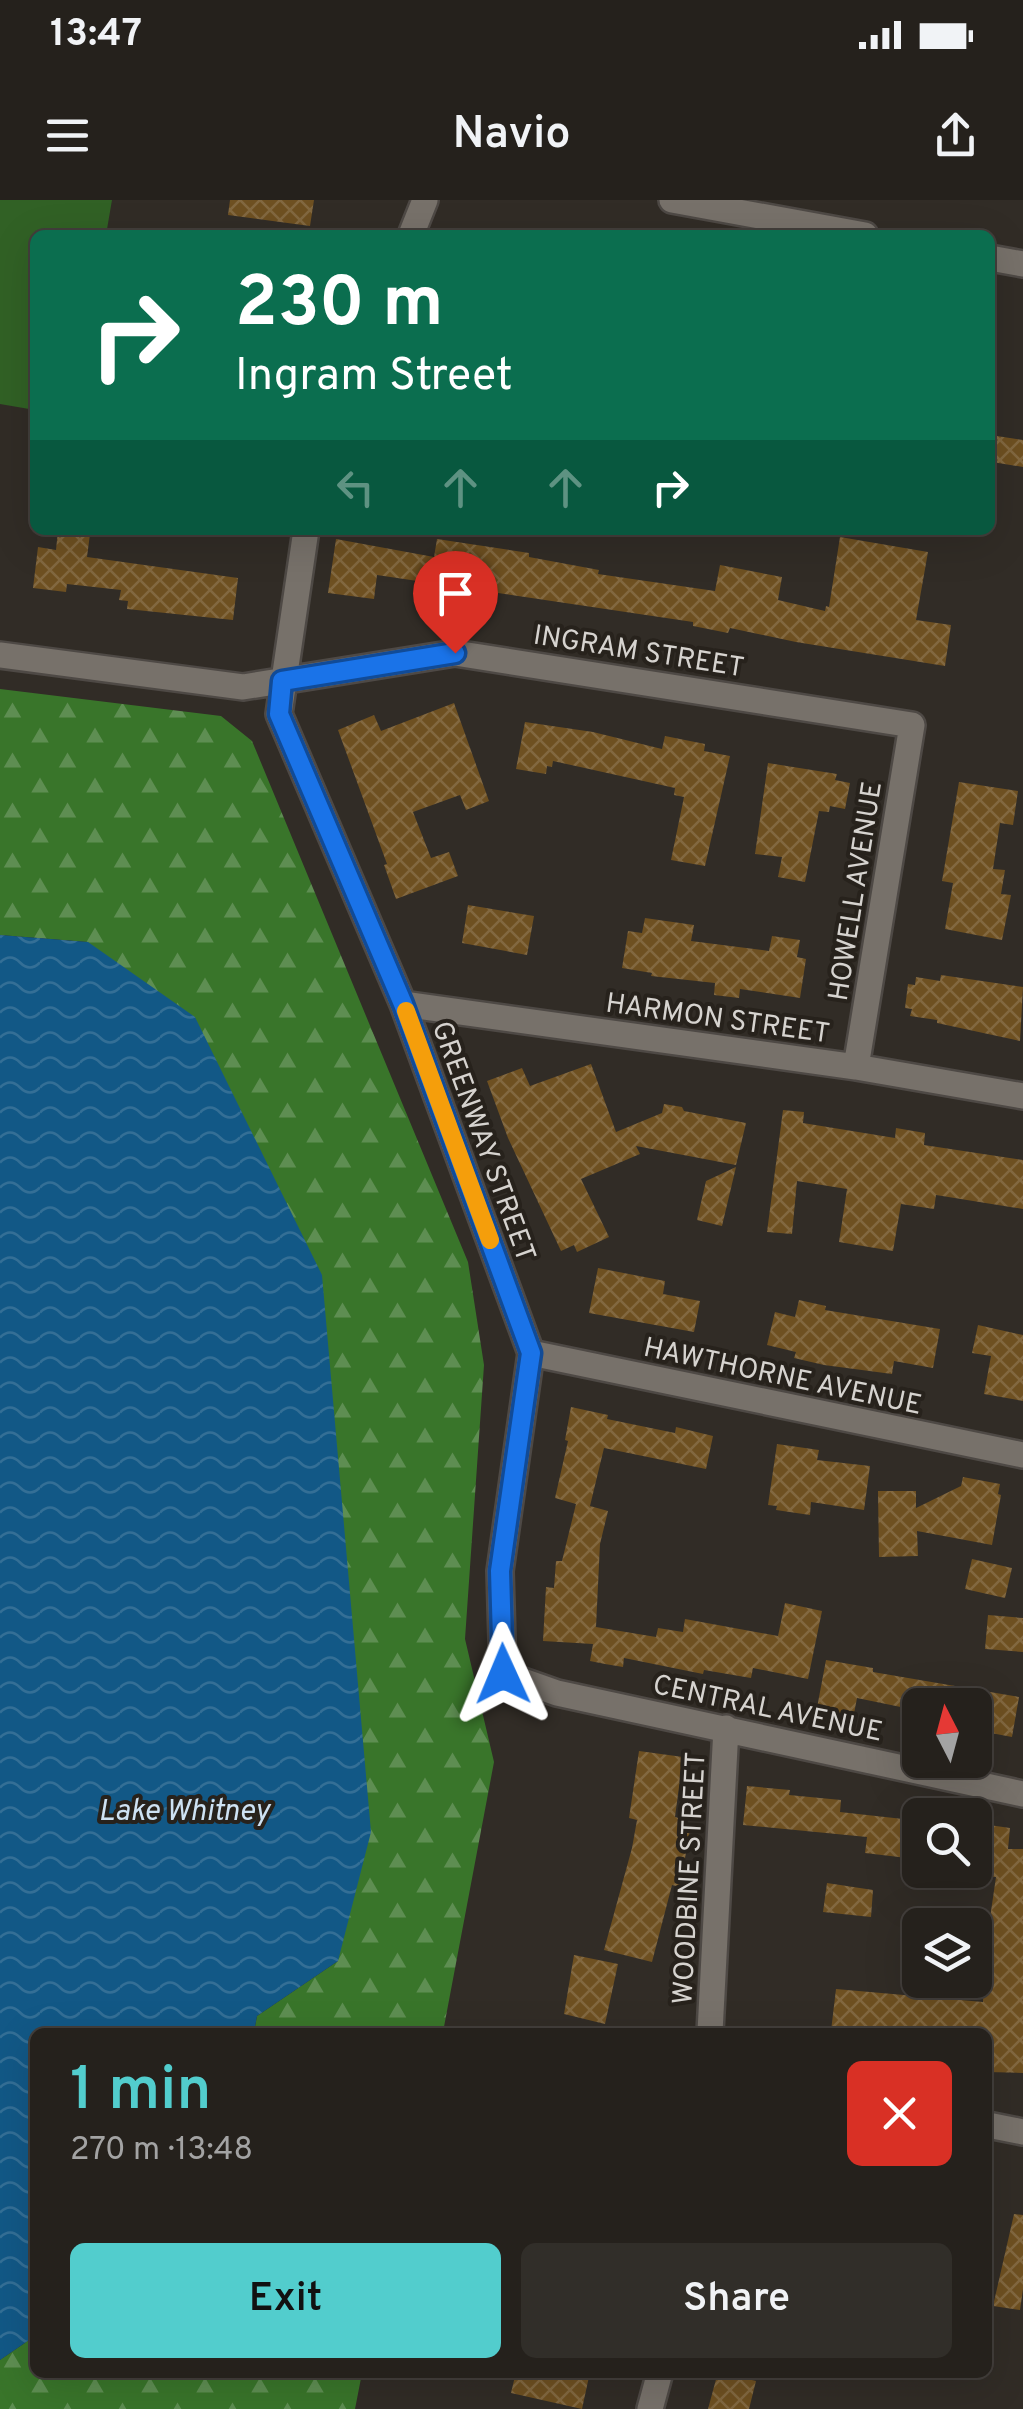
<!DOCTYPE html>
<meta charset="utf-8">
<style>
body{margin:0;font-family:Overpass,sans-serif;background:#312e29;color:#f1f3f6;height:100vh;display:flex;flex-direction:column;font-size:38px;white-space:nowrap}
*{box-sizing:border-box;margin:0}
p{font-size:32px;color:#a3a3a3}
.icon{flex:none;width:55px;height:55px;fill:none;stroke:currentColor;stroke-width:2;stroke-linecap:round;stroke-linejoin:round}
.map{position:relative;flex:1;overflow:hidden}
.drawer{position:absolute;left:30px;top:1828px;width:962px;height:350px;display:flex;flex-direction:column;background:#25211c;border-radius:15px;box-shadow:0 10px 40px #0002,0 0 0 2px #423e3b}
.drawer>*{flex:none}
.hud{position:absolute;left:30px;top:30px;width:965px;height:305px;border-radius:15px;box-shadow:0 10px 40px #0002,0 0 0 2px #423e3b;background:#0b6e4f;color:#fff;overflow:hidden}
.needle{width:65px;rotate:354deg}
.tools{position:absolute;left:902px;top:1488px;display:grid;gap:20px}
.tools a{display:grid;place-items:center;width:90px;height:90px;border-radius:15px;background:#25211c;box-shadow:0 10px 40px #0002,0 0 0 2px #423e3b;font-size:50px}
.pin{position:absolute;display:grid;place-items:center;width:85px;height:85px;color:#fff;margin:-102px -42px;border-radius:50% 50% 50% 0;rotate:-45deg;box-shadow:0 0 10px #0007}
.pin .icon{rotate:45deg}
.me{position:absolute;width:110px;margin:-55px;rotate:359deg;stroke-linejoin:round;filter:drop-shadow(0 0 8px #0008)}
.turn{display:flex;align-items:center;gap:35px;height:210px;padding:0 40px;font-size:45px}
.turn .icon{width:130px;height:130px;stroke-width:2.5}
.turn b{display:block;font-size:70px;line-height:85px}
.lanes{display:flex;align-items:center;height:95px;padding:0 40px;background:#0003;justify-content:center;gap:50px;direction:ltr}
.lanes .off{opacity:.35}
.round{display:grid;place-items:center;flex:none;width:105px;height:105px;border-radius:15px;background:#312e29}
.headline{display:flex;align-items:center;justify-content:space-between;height:170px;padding:0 40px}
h1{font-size:60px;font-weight:600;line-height:75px;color:#52cdcd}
.cta{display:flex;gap:20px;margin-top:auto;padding:20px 40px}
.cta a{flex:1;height:115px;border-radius:15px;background:#52cdcd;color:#111;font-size:40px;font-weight:600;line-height:115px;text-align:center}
.cta a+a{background:#312e29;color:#f1f3f6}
.status{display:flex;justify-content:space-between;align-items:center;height:70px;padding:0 50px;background:#25211c;direction:ltr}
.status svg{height:28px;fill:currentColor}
header{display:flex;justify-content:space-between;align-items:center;height:130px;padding:0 40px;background:#25211c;font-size:45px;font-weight:600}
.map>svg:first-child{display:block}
</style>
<div class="status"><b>13:47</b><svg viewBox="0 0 49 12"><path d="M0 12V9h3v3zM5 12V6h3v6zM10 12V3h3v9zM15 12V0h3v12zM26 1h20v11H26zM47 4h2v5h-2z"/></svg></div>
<header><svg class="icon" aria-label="menu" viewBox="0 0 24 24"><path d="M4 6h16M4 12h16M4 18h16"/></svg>Navio<svg class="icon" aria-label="share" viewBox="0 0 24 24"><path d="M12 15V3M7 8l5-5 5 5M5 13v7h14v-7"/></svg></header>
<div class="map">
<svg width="1023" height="2209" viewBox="0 0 1023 2209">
<defs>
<pattern id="forest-firs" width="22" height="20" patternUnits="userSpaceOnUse" patternTransform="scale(2.5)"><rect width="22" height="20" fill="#39752a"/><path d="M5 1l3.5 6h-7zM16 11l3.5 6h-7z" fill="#5e8e52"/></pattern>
<pattern id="water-waves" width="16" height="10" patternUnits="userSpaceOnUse" patternTransform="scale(2.5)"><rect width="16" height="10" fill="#125886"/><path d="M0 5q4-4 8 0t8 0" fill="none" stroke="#346f96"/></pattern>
<pattern id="building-cross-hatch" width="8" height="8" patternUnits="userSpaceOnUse" patternTransform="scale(2.5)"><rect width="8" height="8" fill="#6e5021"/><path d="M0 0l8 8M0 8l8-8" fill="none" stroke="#826840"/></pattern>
</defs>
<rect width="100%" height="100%" fill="#312c26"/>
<path fill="url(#forest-firs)" d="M0 489 221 516 252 541 468 1062 484 1165 465 1439 494 1562 443 1832H254L257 1816 338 1761 88 742 0 735Z
M35 2136V2172L362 2173 355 2209H0V2160Z"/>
<path fill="#316125" d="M0 0H112L106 35H35V210L0 204Z"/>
<path fill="url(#water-waves)" d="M0 735 88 742 195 817 322 1075 371 1632 338 1761 257 1816 254 1832H35V2136L0 2160Z"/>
<path fill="url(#building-cross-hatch)" d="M230 0H314L310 26 228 15Z
M997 236 1023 240V267L992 262Z
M58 330 90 334 87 357 238 378 233 420 127 409 128 401 119 400 121 390 67 384 66 392 33 388 38 347 56 350Z
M840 337 928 352 916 420 951 425 945 466 796 442 730 428 728 433 693 426V422L377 375 374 399 328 393 336 339 434 357 437 339 529 353V357L599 370 598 374 715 391 720 365 782 377 778 400 825 411 826 406 829 407Z
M454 503 489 601 466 610 460 595 413 612 431 658 449 652 458 676 396 699 384 665 387 664 338 530 374 515 381 531Z
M525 522 593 532 662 549 665 536 705 544 704 551 730 556 705 666 671 660 684 597 674 595 675 588 553 561 552 567 547 566 546 574 516 569Z
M768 563 837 574 835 580 850 583 845 609 830 606 829 612 819 611 805 682 778 677 782 657 755 654Z
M959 582 1018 591 1013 625 1000 623 993 669 1005 670 1001 694 1011 695 1002 740 945 729 953 683 942 681Z
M468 705 534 716 527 755 462 743Z
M645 718 694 725 691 741 769 751 772 736 800 740 797 757 806 759 800 798 740 789 739 798 714 795 715 783 651 776 652 773 622 768 628 731 642 733Z
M941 775 1023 787 1020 841 937 823V820L910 816 912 809 905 808 908 784 915 785 916 777 940 781Z
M591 864 616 932 662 913 664 904 682 907 684 911 746 923 736 965 636 946 640 954 581 979 609 1037 577 1052 574 1045 561 1051 508 938 487 881 522 868 530 886Z
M783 910 804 912 803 923 895 938 896 928 925 933 924 945 1023 960V1009L936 995 934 1009 901 1004 893 1051 839 1042 847 989 797 981 792 1034 767 1032Z
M736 967 722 1026 697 1020 706 981Z
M598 1068 665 1081 663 1094 700 1101 694 1132 589 1113Z
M799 1100 826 1106 825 1110 940 1129 933 1168 894 1161 892 1174 824 1165 794 1158 796 1152 767 1145 775 1112 795 1117Z
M978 1125 1023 1135V1201L984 1194 991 1156 972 1153Z
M571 1207 608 1215 607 1219 675 1233 676 1227 713 1236 706 1269 604 1248 590 1306 608 1311 600 1344 596 1427 656 1437 658 1428 683 1432 685 1419 778 1436 785 1403 822 1411 808 1479 753 1468 751 1478 704 1470 703 1474 624 1458 623 1467 605 1464 590 1461 593 1444 543 1441 546 1387 554 1388 556 1361H562L576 1304 555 1298 568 1241 565 1240Z
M777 1244 819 1250 817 1260 870 1266 864 1310 811 1302 810 1315 776 1310 777 1306 768 1305Z
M963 1277 1000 1284 998 1294 1001 1295 992 1345 917 1331 918 1356 879 1357 878 1291H916V1308L961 1286Z
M972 1359 1012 1368 1005 1398 965 1389Z
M988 1415 1023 1418V1452L985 1449Z
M826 1460 873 1468V1472L1019 1497 1012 1537 975 1530V1505H920V1511L857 1498 853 1519 816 1513Z
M639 1551 683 1557 675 1617 679 1618 678 1622 691 1624 680 1687 672 1685 652 1762 604 1750 632 1648 637 1620 629 1618Z
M747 1586 790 1590 789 1595 841 1600 840 1612 912 1620 907 1658 865 1653 867 1637 743 1625Z
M975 1623 1010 1628 1008 1649H1023V1873L988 1872V1832L831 1831 836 1789 983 1802 984 1759 996 1677 975 1676Z
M827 1683 873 1690 871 1717 823 1712Z
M574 1755 618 1764 605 1824 564 1814Z
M1014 2014 1023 2015V2089L1020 2110 993 2106Z
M516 2172H590L582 2209 511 2193Z
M718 2172 756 2181 749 2209H708Z"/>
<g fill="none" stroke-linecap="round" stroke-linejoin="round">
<defs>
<path id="minor" d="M672 0 865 35
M411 35 425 0
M990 58 1023 64
M306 330 279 514 403 804 531 1153 500 1371 503 1474 557 1493 1023 1594
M0 455 243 487 455 453 912 525 856 867
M403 804 856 867 1023 896
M531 1153 1023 1255
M710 1832 726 1528
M988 1925 1023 1932
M650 2209 660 2172"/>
</defs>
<use href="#minor" stroke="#4e4945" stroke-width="30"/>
<use href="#minor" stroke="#77716a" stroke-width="25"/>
</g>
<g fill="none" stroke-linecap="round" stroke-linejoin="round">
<defs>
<path id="route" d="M455 453 282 481 279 514 403 804 531 1153 500 1371 503 1474"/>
</defs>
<use href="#route" stroke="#114b97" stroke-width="25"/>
<use href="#route" stroke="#1a73e8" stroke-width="18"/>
<path stroke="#f59e0b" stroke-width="18" d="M406 811 490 1040"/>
</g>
<g text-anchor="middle" stroke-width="8" stroke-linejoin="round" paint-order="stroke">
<g font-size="28" fill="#d6d3cf" stroke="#27221c">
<text transform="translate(639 450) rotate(9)" y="10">INGRAM STREET</text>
<text transform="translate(854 691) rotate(-81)" y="10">HOWELL AVENUE</text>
<text transform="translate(718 817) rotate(8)" y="10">HARMON STREET</text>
<text transform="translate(485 941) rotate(70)" y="10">GREENWAY STREET</text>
<text transform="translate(783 1175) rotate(12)" y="10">HAWTHORNE AVENUE</text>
<text transform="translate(768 1507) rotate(12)" y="10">CENTRAL AVENUE</text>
<text transform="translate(688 1678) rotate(-87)" y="10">WOODBINE STREET</text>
</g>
<g font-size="30" font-style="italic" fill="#cee2f3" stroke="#27221c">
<text x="184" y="1620">Lake Whitney</text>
</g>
</g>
</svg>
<div class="tools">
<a><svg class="needle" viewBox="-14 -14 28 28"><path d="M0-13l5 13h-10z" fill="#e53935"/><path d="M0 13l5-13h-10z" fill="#a3a3a3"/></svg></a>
<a><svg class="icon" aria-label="search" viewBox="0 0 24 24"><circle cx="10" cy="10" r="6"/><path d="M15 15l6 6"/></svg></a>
<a><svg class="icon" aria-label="layers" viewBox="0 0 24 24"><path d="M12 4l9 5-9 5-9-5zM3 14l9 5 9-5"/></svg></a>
</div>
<div class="pin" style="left:455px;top:453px;background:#d93025"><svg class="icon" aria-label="arrive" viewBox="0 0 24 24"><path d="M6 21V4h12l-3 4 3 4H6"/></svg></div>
<svg class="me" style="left:503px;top:1474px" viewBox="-20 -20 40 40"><path d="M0-17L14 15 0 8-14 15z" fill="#1a73e8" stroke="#fff" stroke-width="4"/></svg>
<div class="hud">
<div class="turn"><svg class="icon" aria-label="right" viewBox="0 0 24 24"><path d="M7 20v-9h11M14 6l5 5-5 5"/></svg><div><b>230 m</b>Ingram Street</div></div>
<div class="lanes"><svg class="icon off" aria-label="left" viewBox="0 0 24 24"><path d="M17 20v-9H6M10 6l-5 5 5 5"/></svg><svg class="icon off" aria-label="ahead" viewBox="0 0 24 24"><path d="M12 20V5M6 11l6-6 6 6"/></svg><svg class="icon off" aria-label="ahead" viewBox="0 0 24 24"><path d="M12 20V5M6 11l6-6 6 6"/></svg><svg class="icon" aria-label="right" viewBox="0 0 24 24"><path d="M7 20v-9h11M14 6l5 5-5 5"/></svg></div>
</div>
<section class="drawer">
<div class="headline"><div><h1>1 min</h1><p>270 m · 13:48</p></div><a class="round" style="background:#d93025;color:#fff"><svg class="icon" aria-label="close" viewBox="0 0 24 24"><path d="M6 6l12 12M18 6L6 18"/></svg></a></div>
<div class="cta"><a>Exit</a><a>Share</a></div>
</section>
</div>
